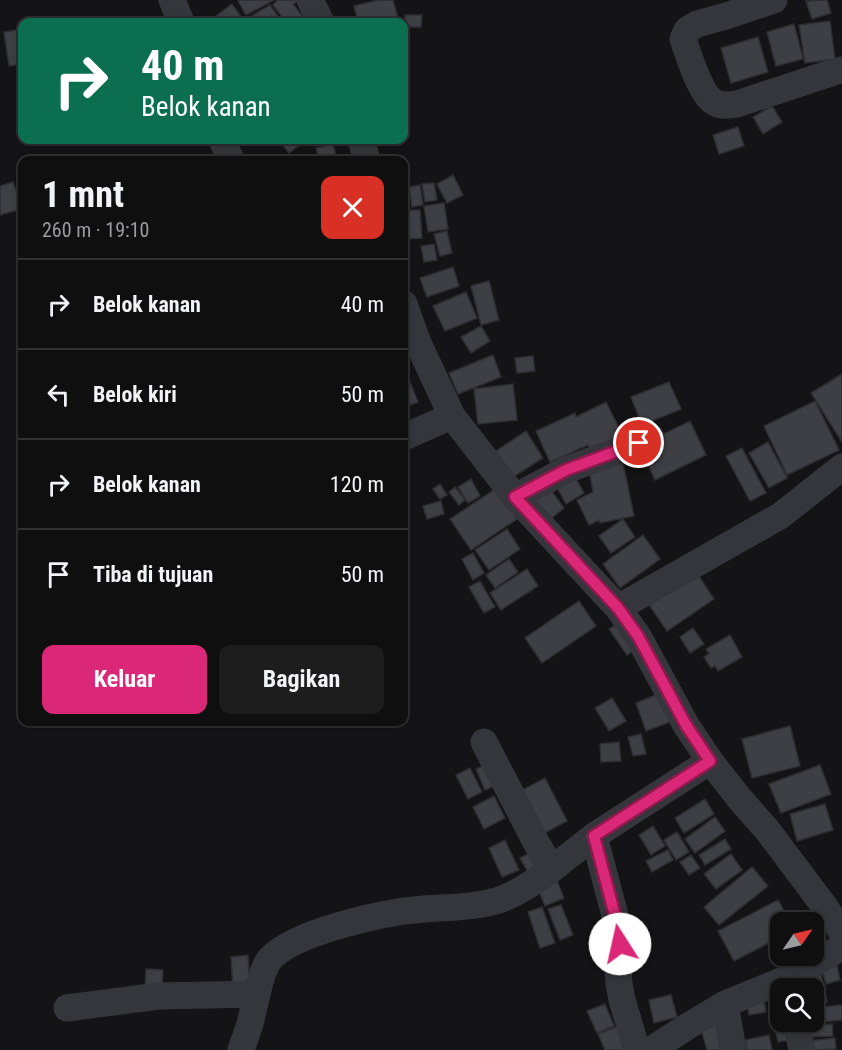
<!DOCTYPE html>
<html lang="id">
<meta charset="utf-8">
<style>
body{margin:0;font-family:"Roboto Condensed",sans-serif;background:#1d1d1e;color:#f1f3f6;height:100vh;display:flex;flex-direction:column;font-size:22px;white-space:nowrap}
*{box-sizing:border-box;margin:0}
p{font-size:20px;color:#9b9c9f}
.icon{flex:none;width:33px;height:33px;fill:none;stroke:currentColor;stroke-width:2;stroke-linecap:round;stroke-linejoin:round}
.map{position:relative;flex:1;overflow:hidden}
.details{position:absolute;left:18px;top:156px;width:390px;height:570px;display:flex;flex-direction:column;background:#0f0f10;border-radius:12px;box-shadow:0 3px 9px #0003,0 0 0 2px #2f2f30}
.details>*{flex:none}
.hud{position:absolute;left:18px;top:18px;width:390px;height:126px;border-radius:12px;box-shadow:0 3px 9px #0003,0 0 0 2px #2f2f30;background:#0b6e4f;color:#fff;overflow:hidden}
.needle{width:39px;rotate:56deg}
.tools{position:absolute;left:770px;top:912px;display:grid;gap:12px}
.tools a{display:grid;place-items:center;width:54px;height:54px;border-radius:12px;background:#0f0f10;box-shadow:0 3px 9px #0003,0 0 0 2px #2f2f30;font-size:30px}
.pin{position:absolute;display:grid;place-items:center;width:51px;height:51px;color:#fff;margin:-26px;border:3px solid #fff;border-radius:50%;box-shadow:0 2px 6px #0007}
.me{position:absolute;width:66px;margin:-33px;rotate:350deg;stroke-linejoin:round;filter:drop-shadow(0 0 4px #0008)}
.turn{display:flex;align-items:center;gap:21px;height:126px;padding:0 24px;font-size:27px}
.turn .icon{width:78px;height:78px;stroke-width:2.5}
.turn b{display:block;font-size:42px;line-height:51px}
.round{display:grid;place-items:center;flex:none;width:63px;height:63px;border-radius:12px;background:#1d1d1e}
.head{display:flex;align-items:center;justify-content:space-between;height:102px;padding:0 24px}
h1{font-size:36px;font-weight:700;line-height:45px}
.action{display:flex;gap:12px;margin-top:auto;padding:12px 24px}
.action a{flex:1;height:69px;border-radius:12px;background:#db2777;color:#fff;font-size:24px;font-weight:700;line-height:69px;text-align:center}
.action a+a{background:#1d1d1e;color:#f1f3f6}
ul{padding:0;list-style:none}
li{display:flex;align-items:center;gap:18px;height:90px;padding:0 24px;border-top:2px solid #2f2f30}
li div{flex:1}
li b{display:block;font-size:22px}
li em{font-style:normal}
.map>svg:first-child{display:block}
</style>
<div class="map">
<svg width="842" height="1050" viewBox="0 0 842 1050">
<rect width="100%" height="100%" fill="#141416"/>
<path fill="#3e3f44" stroke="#2e2e33" stroke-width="1.5" d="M239 0H274L246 15 238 1Z
M277 0H300L293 4 307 22H286L273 5Z
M378 0H393L399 22H358L354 6Z
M827 0 831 13 812 19 806 1Z
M232 4 242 18 236 22H214L212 19Z
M270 5 282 22H241Z
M405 15H422L421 27H405Z
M830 21 835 59 805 63 799 25Z
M794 24 803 59 776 66 767 32Z
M22 29V64L9 66 4 32Z
M758 37 768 72 731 83 721 48Z
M772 106 782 122 763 134 753 117Z
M738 127 744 146 719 154 713 135Z
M279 140H298L301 144 289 153Z
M333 144 337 160H319L316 148Z
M453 175 463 195 447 203 437 184Z
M13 182 22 209 0 215V186Z
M434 183 437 200 425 202 422 184Z
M420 185 423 205 412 207 409 187Z
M444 203 448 229 428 232 424 206Z
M406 210H420L422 238 408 239Z
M447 231 452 253 440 256 434 234Z
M434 244 437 260 424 262 421 246Z
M453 267 459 286 427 297 420 278Z
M489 281 499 320 481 325 471 286Z
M466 292 477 318 445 331 433 306Z
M481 326 490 341 471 353 461 337Z
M493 355 501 377 458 394 449 373Z
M533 356 535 371 517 373 515 358Z
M842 374V442L811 393Z
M410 382 418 402 404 407V385Z
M669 382 681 409 642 425 631 397Z
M513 384 517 420 478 424 474 389Z
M815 401 839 450 787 475 764 426Z
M606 402 623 436 592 452 588 445 550 462 536 431 575 413 576 417Z
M690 421 706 455 655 480 639 446Z
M526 431 543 458 510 479 493 453Z
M768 442 787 478 769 488 749 453Z
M742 448 766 493 750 501 726 456Z
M622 458 634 516 600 523 599 520 589 525 577 500 593 492 588 465Z
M571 470 584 493 566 504 553 480Z
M471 479 480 496 468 503 458 487Z
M544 481 564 508 546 523 525 496Z
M440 484 447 495 440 499 433 489Z
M503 484 514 514 517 519 471 550 450 519Z
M455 487 465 500 459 505 449 492Z
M441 501 444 514 427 519 423 506Z
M623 519 635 537 611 553 599 536Z
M507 529 520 549 489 570 475 550Z
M643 535 660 559 620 588 603 564Z
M473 553 484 573 473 580 462 559Z
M509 559 518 572 495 588 486 575Z
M527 569 538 586 501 610 490 593Z
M695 570 714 599 667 631 647 602Z
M480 581 495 607 484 613 469 587Z
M579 601 596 626 542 663 525 638Z
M622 621 639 647 627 655 609 629Z
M693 628 704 644 690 653 680 637Z
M730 635 742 657 718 671 715 666 711 668 704 657 709 654 706 649Z
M659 694 670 722 646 731 636 703Z
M612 698 626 721 609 731 595 708Z
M790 726 800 766 752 778 742 739Z
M641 734 646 754 633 756 628 737Z
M619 742 621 761 601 762 600 744Z
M491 762 501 783 485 790 476 769Z
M820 765 831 794 781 813 769 784Z
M470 768 482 792 468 799 456 775Z
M545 778 567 821 539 836 517 793Z
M494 796 505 818 484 829 473 807Z
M705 799 714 814 684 833 675 818Z
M825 804 833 830 797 841 790 814Z
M715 817 725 831 695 853 685 839Z
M653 826 665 846 651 855 639 835Z
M677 832 689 852 676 860 664 840Z
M725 839 731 849 705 865 699 855Z
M505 840 519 870 502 877 489 848Z
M668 850 673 860 652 872 646 861Z
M534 851 545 872 532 879 520 858Z
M731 854 742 870 716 889 704 874Z
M691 855 700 868 689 875 680 862Z
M752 867 768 886 719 925 704 907Z
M555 876 564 898 545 906 536 884Z
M778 900 790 922H780V937L734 961 718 931Z
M561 905 573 935 560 940 548 909Z
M542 907 555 943 540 948 528 912Z
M248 955 250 989 233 990 231 957Z
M837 966 840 980 826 984 822 969Z
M146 969 163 970 162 992 145 991Z
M821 974 827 1002 813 1004V988H798V987Z
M671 995 677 1017 654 1023 649 1000Z
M763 995 766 1012 749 1015 746 998Z
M605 1004 614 1026 597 1033 587 1011Z
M842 1005V1020L802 1024V1022H813V1008Z
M724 1023 723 1050H707L701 1029Z
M832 1024 833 1036 806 1037V1026Z
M790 1025 793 1039 778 1042 775 1029Z
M617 1027 626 1050H605L598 1034Z
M769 1035 772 1050H747L745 1040Z
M835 1038 836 1049 809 1050 807 1041Z"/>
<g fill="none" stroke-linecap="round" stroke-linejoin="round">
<path stroke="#35363c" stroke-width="27" d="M172 0 181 22
M310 0 321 22
M774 0 726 16 697 24 687 30 683 39C688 54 701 95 714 102 722 107 729 105 737 104L840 70
M222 140 231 160
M361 140 367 160
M404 304 418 343 452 416 515 497 618 608 638 636 686 725 710 761 739 798 768 831 822 903 842 932
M404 437 452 416
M515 497 566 470 626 448 651 437
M618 608 780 516 842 467
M484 742 537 844 552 869 594 836 710 761
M594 836 618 927 620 944 618 970 619 984 622 1000 637 1050
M257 994C260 983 262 970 269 960 294 931 386 912 424 909 447 907 469 908 492 902 513 897 534 882 552 869
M725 1004 733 1050
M67 1008 159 996 257 994 250 1024 241 1050
M796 1022 802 1050
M651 1050 688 1026 725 1004 786 979 842 947"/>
</g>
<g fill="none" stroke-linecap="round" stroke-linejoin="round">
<defs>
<path id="route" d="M620 944 618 927 594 836 710 761 686 725 638 636 618 608 515 497 566 470 639 443"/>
</defs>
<use href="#route" stroke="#8e194d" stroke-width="15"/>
<use href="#route" stroke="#db2777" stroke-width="10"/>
</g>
</svg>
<div class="tools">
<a><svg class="needle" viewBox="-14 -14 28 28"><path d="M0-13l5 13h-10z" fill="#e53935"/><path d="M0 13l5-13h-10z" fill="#9b9c9f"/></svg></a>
<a><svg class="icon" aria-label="search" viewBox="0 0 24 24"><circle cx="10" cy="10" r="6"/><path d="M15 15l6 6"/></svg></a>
</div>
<div class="pin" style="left:639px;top:443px;background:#d93025"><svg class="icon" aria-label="arrive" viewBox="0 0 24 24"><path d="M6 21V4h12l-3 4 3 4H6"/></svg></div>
<svg class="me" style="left:620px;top:944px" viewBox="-20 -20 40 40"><circle r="19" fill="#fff"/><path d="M0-13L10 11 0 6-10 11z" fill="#db2777"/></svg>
<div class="hud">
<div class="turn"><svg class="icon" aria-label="right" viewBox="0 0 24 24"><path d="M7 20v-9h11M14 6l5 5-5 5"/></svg><div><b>40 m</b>Belok kanan</div></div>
</div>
<section class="details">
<div class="head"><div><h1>1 mnt</h1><p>260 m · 19:10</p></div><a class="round" style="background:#d93025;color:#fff"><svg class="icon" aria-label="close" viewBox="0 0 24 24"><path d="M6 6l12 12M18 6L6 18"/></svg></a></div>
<ul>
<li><svg class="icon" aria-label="right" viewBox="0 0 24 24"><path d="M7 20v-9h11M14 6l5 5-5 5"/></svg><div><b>Belok kanan</b></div><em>40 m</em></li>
<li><svg class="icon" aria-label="left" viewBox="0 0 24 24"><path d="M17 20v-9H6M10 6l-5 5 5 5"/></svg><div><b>Belok kiri</b></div><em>50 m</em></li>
<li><svg class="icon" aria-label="right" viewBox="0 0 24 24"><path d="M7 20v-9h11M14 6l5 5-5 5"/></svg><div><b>Belok kanan</b></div><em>120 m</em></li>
<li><svg class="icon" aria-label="arrive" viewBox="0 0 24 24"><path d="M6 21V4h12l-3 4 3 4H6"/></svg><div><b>Tiba di tujuan</b></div><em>50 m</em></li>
</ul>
<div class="action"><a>Keluar</a><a>Bagikan</a></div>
</section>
</div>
